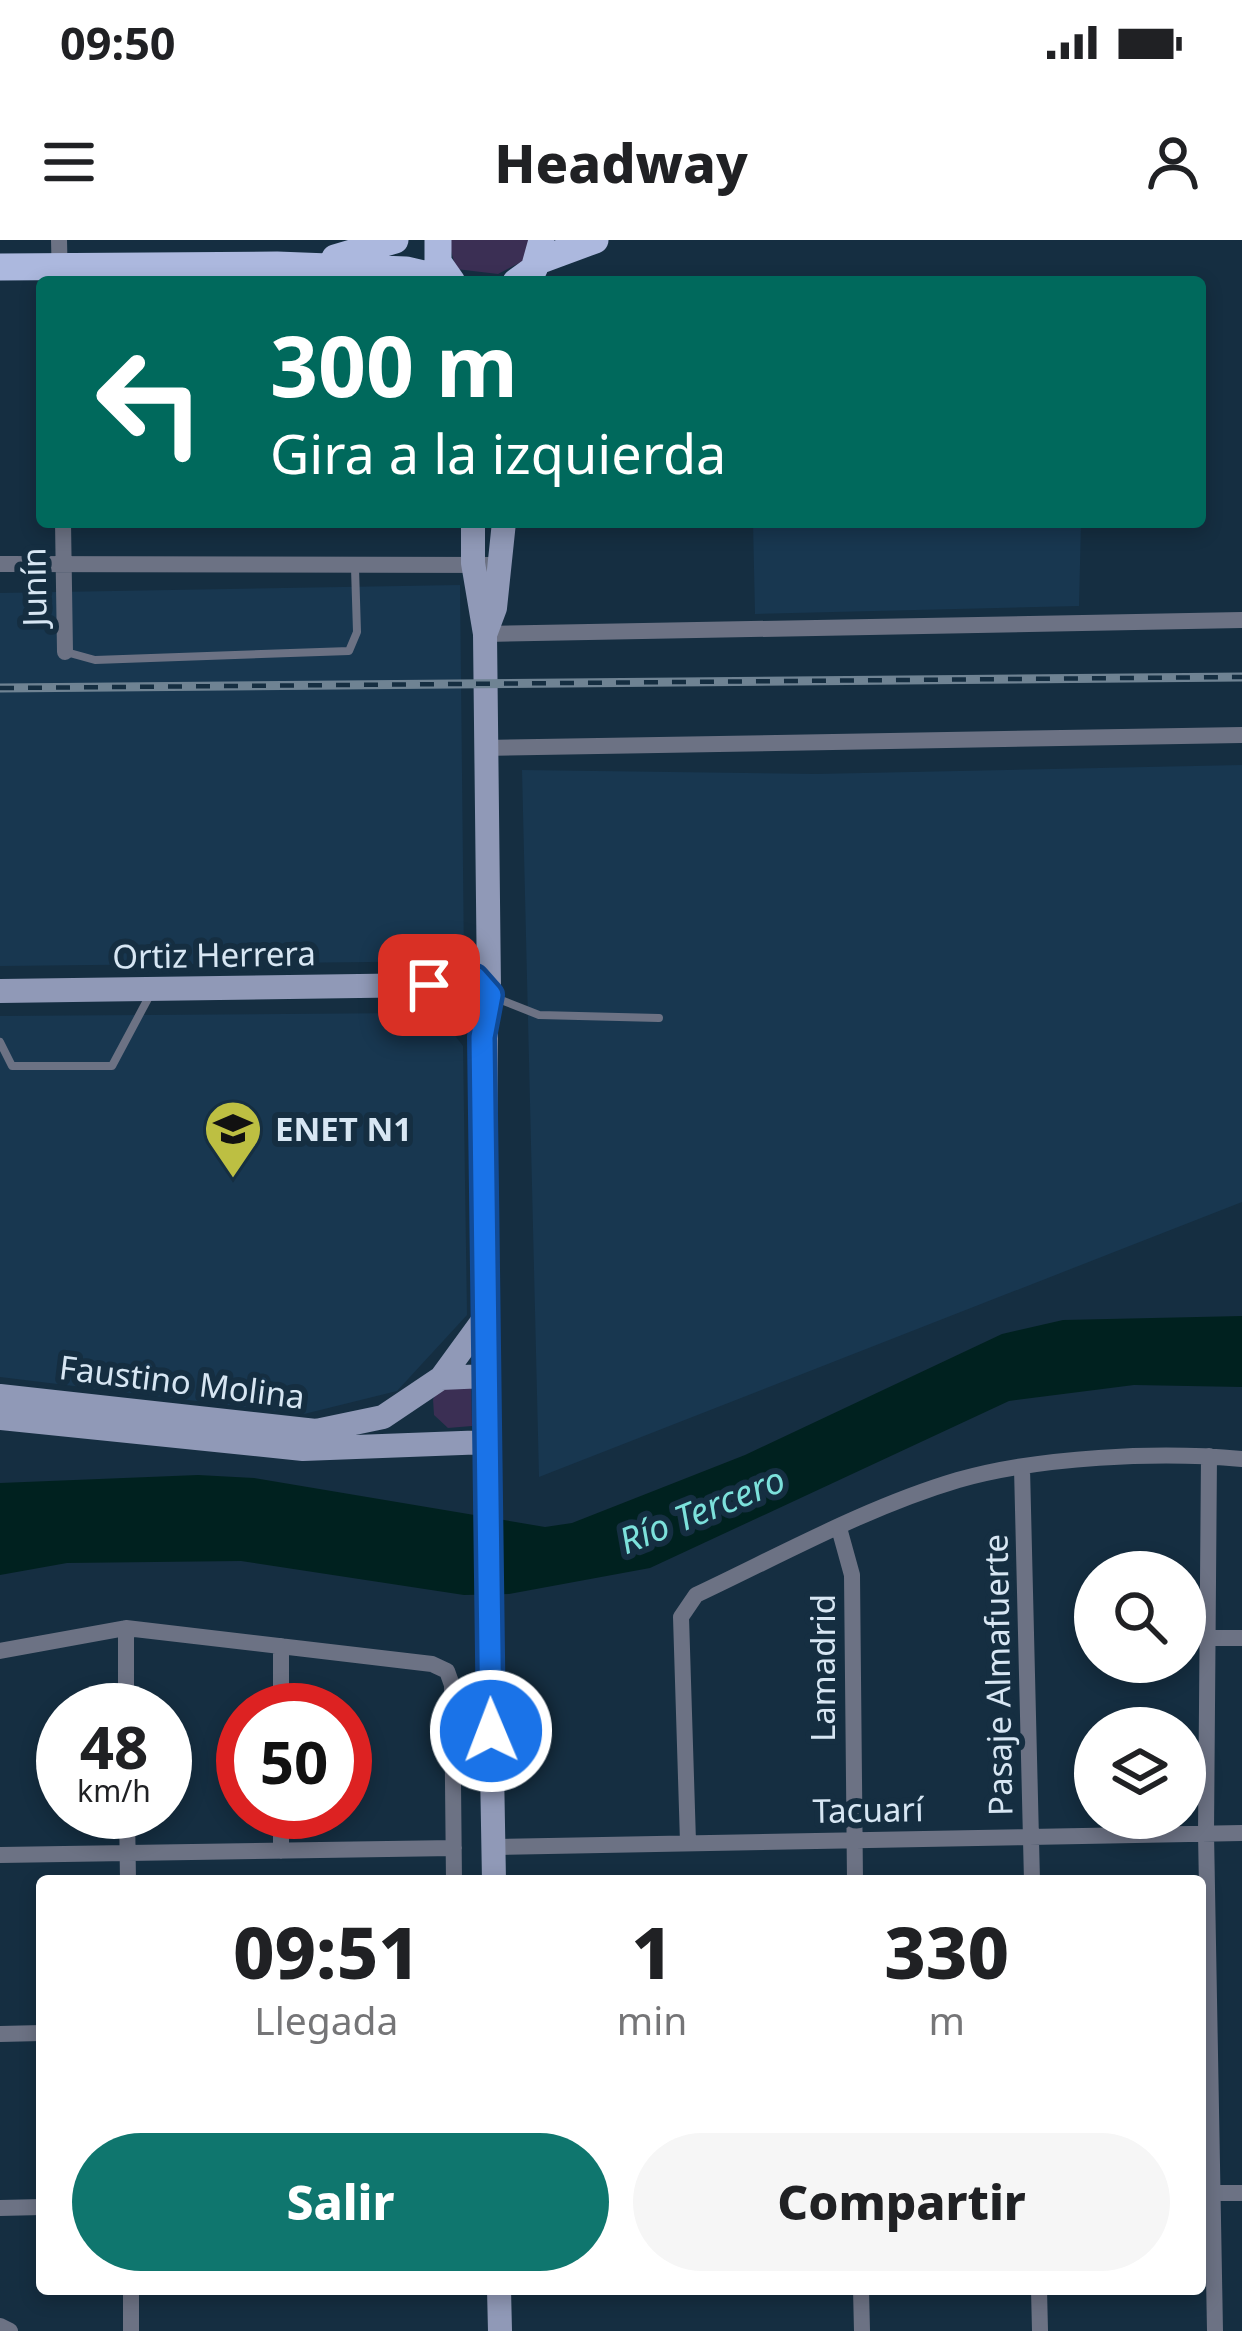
<!DOCTYPE html>
<html lang="es">
<meta charset="utf-8">
<style>
body{margin:0;font-family:"Noto Sans",sans-serif;background:#f6f6f6;color:#202124;height:100vh;display:flex;flex-direction:column;font-size:45px;white-space:nowrap}
*{box-sizing:border-box;margin:0}
p{font-size:39px;color:#757577}
.icon{flex:none;width:66px;height:66px;fill:none;stroke:currentColor;stroke-width:2;stroke-linecap:round;stroke-linejoin:round}
.map{position:relative;flex:1;overflow:hidden}
.drawer{position:absolute;left:36px;top:1635px;width:1170px;height:420px;display:flex;flex-direction:column;background:#fff;border-radius:12px;box-shadow:0 6px 18px #0003}
.drawer>*{flex:none}
.guide{position:absolute;left:36px;top:36px;width:1170px;height:252px;border-radius:12px;box-shadow:0 6px 18px #0003;background:#00695c;color:#fff;overflow:hidden}
.tools{position:absolute;left:1074px;top:1311px;display:grid;gap:24px}
.tools a{display:grid;place-items:center;width:132px;height:132px;border-radius:50%;background:#fff;box-shadow:0 6px 18px #0003;font-size:60px}
.speed{position:absolute;left:36px;top:1443px;display:flex;gap:24px;font-size:60px;font-weight:700;text-align:center}
.speed>*{display:grid;place-content:center;width:156px;height:156px;border-radius:50%;background:#fff;box-shadow:0 6px 18px #0003;line-height:1}
.speed small{font-size:30px;font-weight:400}
.speed .limit{border:18px solid #d22;background:#fff;color:#111}
.pin{position:absolute;display:grid;place-items:center;width:102px;height:102px;color:#fff;margin:-51px;border-radius:24px;box-shadow:0 6px 18px #0006}
.me{position:absolute;width:132px;margin:-66px;rotate:359deg;stroke-linejoin:round;filter:drop-shadow(0 0 9px #0008)}
.turn{display:flex;align-items:center;gap:42px;height:252px;padding:0 36px;font-size:54px}
.turn .icon{width:156px;height:156px;stroke-width:2.5}
.turn b{display:block;font-size:84px;line-height:102px}
.eta{display:flex;justify-content:space-evenly;align-items:center;height:204px;text-align:center}
.eta b{font-size:72px;font-weight:800;line-height:84px}
.primary-button{display:flex;gap:24px;margin-top:auto;padding:24px 36px}
.primary-button a{flex:1;height:138px;border-radius:72px;background:#0f766e;color:#fff;font-size:48px;font-weight:800;line-height:138px;text-align:center}
.primary-button a+a{background:#f6f6f6;color:#202124}
.status{display:flex;justify-content:space-between;align-items:center;height:84px;padding:0 60px;background:#fff;direction:ltr}
.status svg{height:33px;fill:currentColor}
header{display:flex;justify-content:space-between;align-items:center;height:156px;padding:0 36px;background:#fff;font-size:54px;font-weight:800}
.map>svg:first-child{display:block}
</style>
<div class="status"><b>09:50</b><svg viewBox="0 0 49 12"><path d="M0 12V9h3v3zM5 12V6h3v6zM10 12V3h3v9zM15 12V0h3v12zM26 1h20v11H26zM47 4h2v5h-2z"/></svg></div>
<header><svg class="icon" aria-label="menu" viewBox="0 0 24 24"><path d="M4 6h16M4 12h16M4 18h16"/></svg>Headway<svg class="icon" aria-label="person" viewBox="0 0 24 24"><circle cx="12" cy="8" r="4"/><path d="M4 21q1-7 8-7t8 7"/></svg></header>
<div class="map">
<svg width="1242" height="2091" viewBox="0 0 1242 2091">
<rect width="100%" height="100%" fill="#152e41"/>
<path fill="#183750" d="M753 282H1081L1079 366 755 374Z
M460 345 464 721 0 726V353Z
M1242 525V962L539 1237 522 530 816 534Z
M413 773 443 780 463 806 467 1075 397 1151 304 1174 0 1137V776Z"/>
<path fill="#3b2f54" d="M448 0H529L523 21 498 34 456 29Z
M471 1145 472 1186 448 1188 434 1175 433 1159 442 1146Z"/>
<path fill="#00211f" d="M1242 1076V1147L1134 1145 1009 1161 650 1328 509 1354 464 1355 241 1321 67 1323 0 1335V1243L198 1235 254 1238 545 1287 572 1283 745 1215 1002 1094 1063 1080Z"/>
<g fill="none" stroke-linecap="round" stroke-linejoin="round">
<path stroke="#6c7284" stroke-width="8" d="M66 412 95 420 349 411 357 392 355 328
M491 756 539 775 659 778
M0 802 12 826H112L151 753"/>
<path stroke="#6c7284" stroke-width="16" d="M59 0 60 42
M63 282 65 412
M0 324 500 325
M485 394 1242 380
M483 508 1242 495
M1209 1216 1206 1593 1215 2091
M1022 1228 1032 1641
M839 1288 852 1335 855 1641
M126 1388V1470
M1209 1398H1242
M281 1406V1470
M0 1411 126 1388 432 1424 447 1431 452 1445 454 1641
M127 1572 128 1641
M281 1572V1611
M688 1602 681 1377 696 1355C781 1315 867 1267 958 1240 1039 1217 1158 1211 1242 1219
M495 1607 1242 1593
M0 1615 454 1608
M0 1794 42 1793
M1200 1953H1242
M0 1968 42 1967
M131 2049V2091
M861 2049 862 2091
M1039 2049 1040 2091
M0 2086 10 2091"/>
<path stroke="#9099b7" stroke-width="24" d="M473 282V323L485 394 489 749
M486 392 495 368 504 282
M453 756a18 18 0 1 1 36 0a18 18 0 1 1-36 0Z
M0 751 429 745 463 739
M486 767 484 1079 494 1641
M441 1138 484 1079
M0 1156 316 1191 383 1177 441 1138 486 1136
M0 1178 303 1209 488 1202
M499 2049 500 2091"/>
<path stroke="#acb8de" stroke-width="27" d="M438 0V22L452 42
M335 18 395 0
M538 21 595 0
M0 27 277 25 406 30 449 40
M516 42 534 29 541 4"/>
<defs>
<path id="rail" d="M0 448 1242 437"/>
</defs>
<use href="#rail" stroke="#6f8393" stroke-width="9"/>
<use href="#rail" stroke="#152e41" stroke-width="4.5" stroke-dasharray="14" stroke-linecap="butt"/>
</g>
<g fill="none" stroke-linecap="round" stroke-linejoin="round">
<defs>
<path id="route" d="M429 745 475 738 490 755 482 797 491 1491"/>
</defs>
<use href="#route" stroke="#114b97" stroke-width="30"/>
<use href="#route" stroke="#1a73e8" stroke-width="21"/>
</g>
<defs>
<symbol id="school-pin" viewBox="-11 -11 22 30"><path d="M0 17L-7.5 6A9.5 9.5 0 1 1 7.5 6Z" fill="#bdbf42" stroke="#152e41"/><path d="M0-5L7-2L0 1L-7-2ZM-4 1L0 2.5L4 1V4Q0 6-4 4Z" fill="#111"/></symbol>
</defs>
<g fill-rule="evenodd">
<use href="#school-pin" x="200" y="856" width="66" height="90"/>
</g>
<g text-anchor="middle" stroke-width="12" stroke-linejoin="round" paint-order="stroke">
<g font-size="33" fill="#d7e6f3" stroke="#152e41">
<text transform="translate(34 347) rotate(-91)" y="12">Junín</text>
<text transform="translate(214 715) rotate(-1)" y="12">Ortiz Herrera</text>
<text transform="translate(182 1142) rotate(7)" y="12">Faustino Molina</text>
<text transform="translate(823 1428) rotate(-90)" y="12">Lamadrid</text>
<text transform="translate(998 1435) rotate(-91)" y="12">Pasaje Almafuerte</text>
<text transform="translate(868 1570) rotate(-1)" y="12">Tacuarí</text>
</g>
<g font-size="33" font-weight="bold" fill="#d7e6f3" stroke="#152e41" text-anchor="start">
<text x="275" y="901">ENET N1</text>
</g>
<g font-size="36" font-style="italic" fill="#7ce1db" stroke="#152e41">
<text transform="translate(702 1270) rotate(-22)" y="13">Río Tercero</text>
</g>
</g>
</svg>
<div class="tools">
<a><svg class="icon" aria-label="search" viewBox="0 0 24 24"><circle cx="10" cy="10" r="6"/><path d="M15 15l6 6"/></svg></a>
<a><svg class="icon" aria-label="layers" viewBox="0 0 24 24"><path d="M12 4l9 5-9 5-9-5zM3 14l9 5 9-5"/></svg></a>
</div>
<div class="speed"><div>48<small>km/h</small></div><div class="limit">50</div></div>
<div class="pin" style="left:429px;top:745px;background:#d93025"><svg class="icon" aria-label="arrive" viewBox="0 0 24 24"><path d="M6 21V4h12l-3 4 3 4H6"/></svg></div>
<svg class="me" style="left:491px;top:1491px" viewBox="-20 -20 40 40"><circle r="17" fill="#1a73e8" stroke="#fff" stroke-width="3"/><path d="M0-11L8 9 0 5-8 9z" fill="#fff"/></svg>
<div class="guide">
<div class="turn"><svg class="icon" aria-label="left" viewBox="0 0 24 24"><path d="M17 20v-9H6M10 6l-5 5 5 5"/></svg><div><b>300 m</b>Gira a la izquierda</div></div>
</div>
<section class="drawer">
<div class="eta">
<div><b>09:51</b><p>Llegada</p></div>
<div><b>1</b><p>min</p></div>
<div><b>330</b><p>m</p></div>
</div>
<div class="primary-button"><a>Salir</a><a>Compartir</a></div>
</section>
</div>
